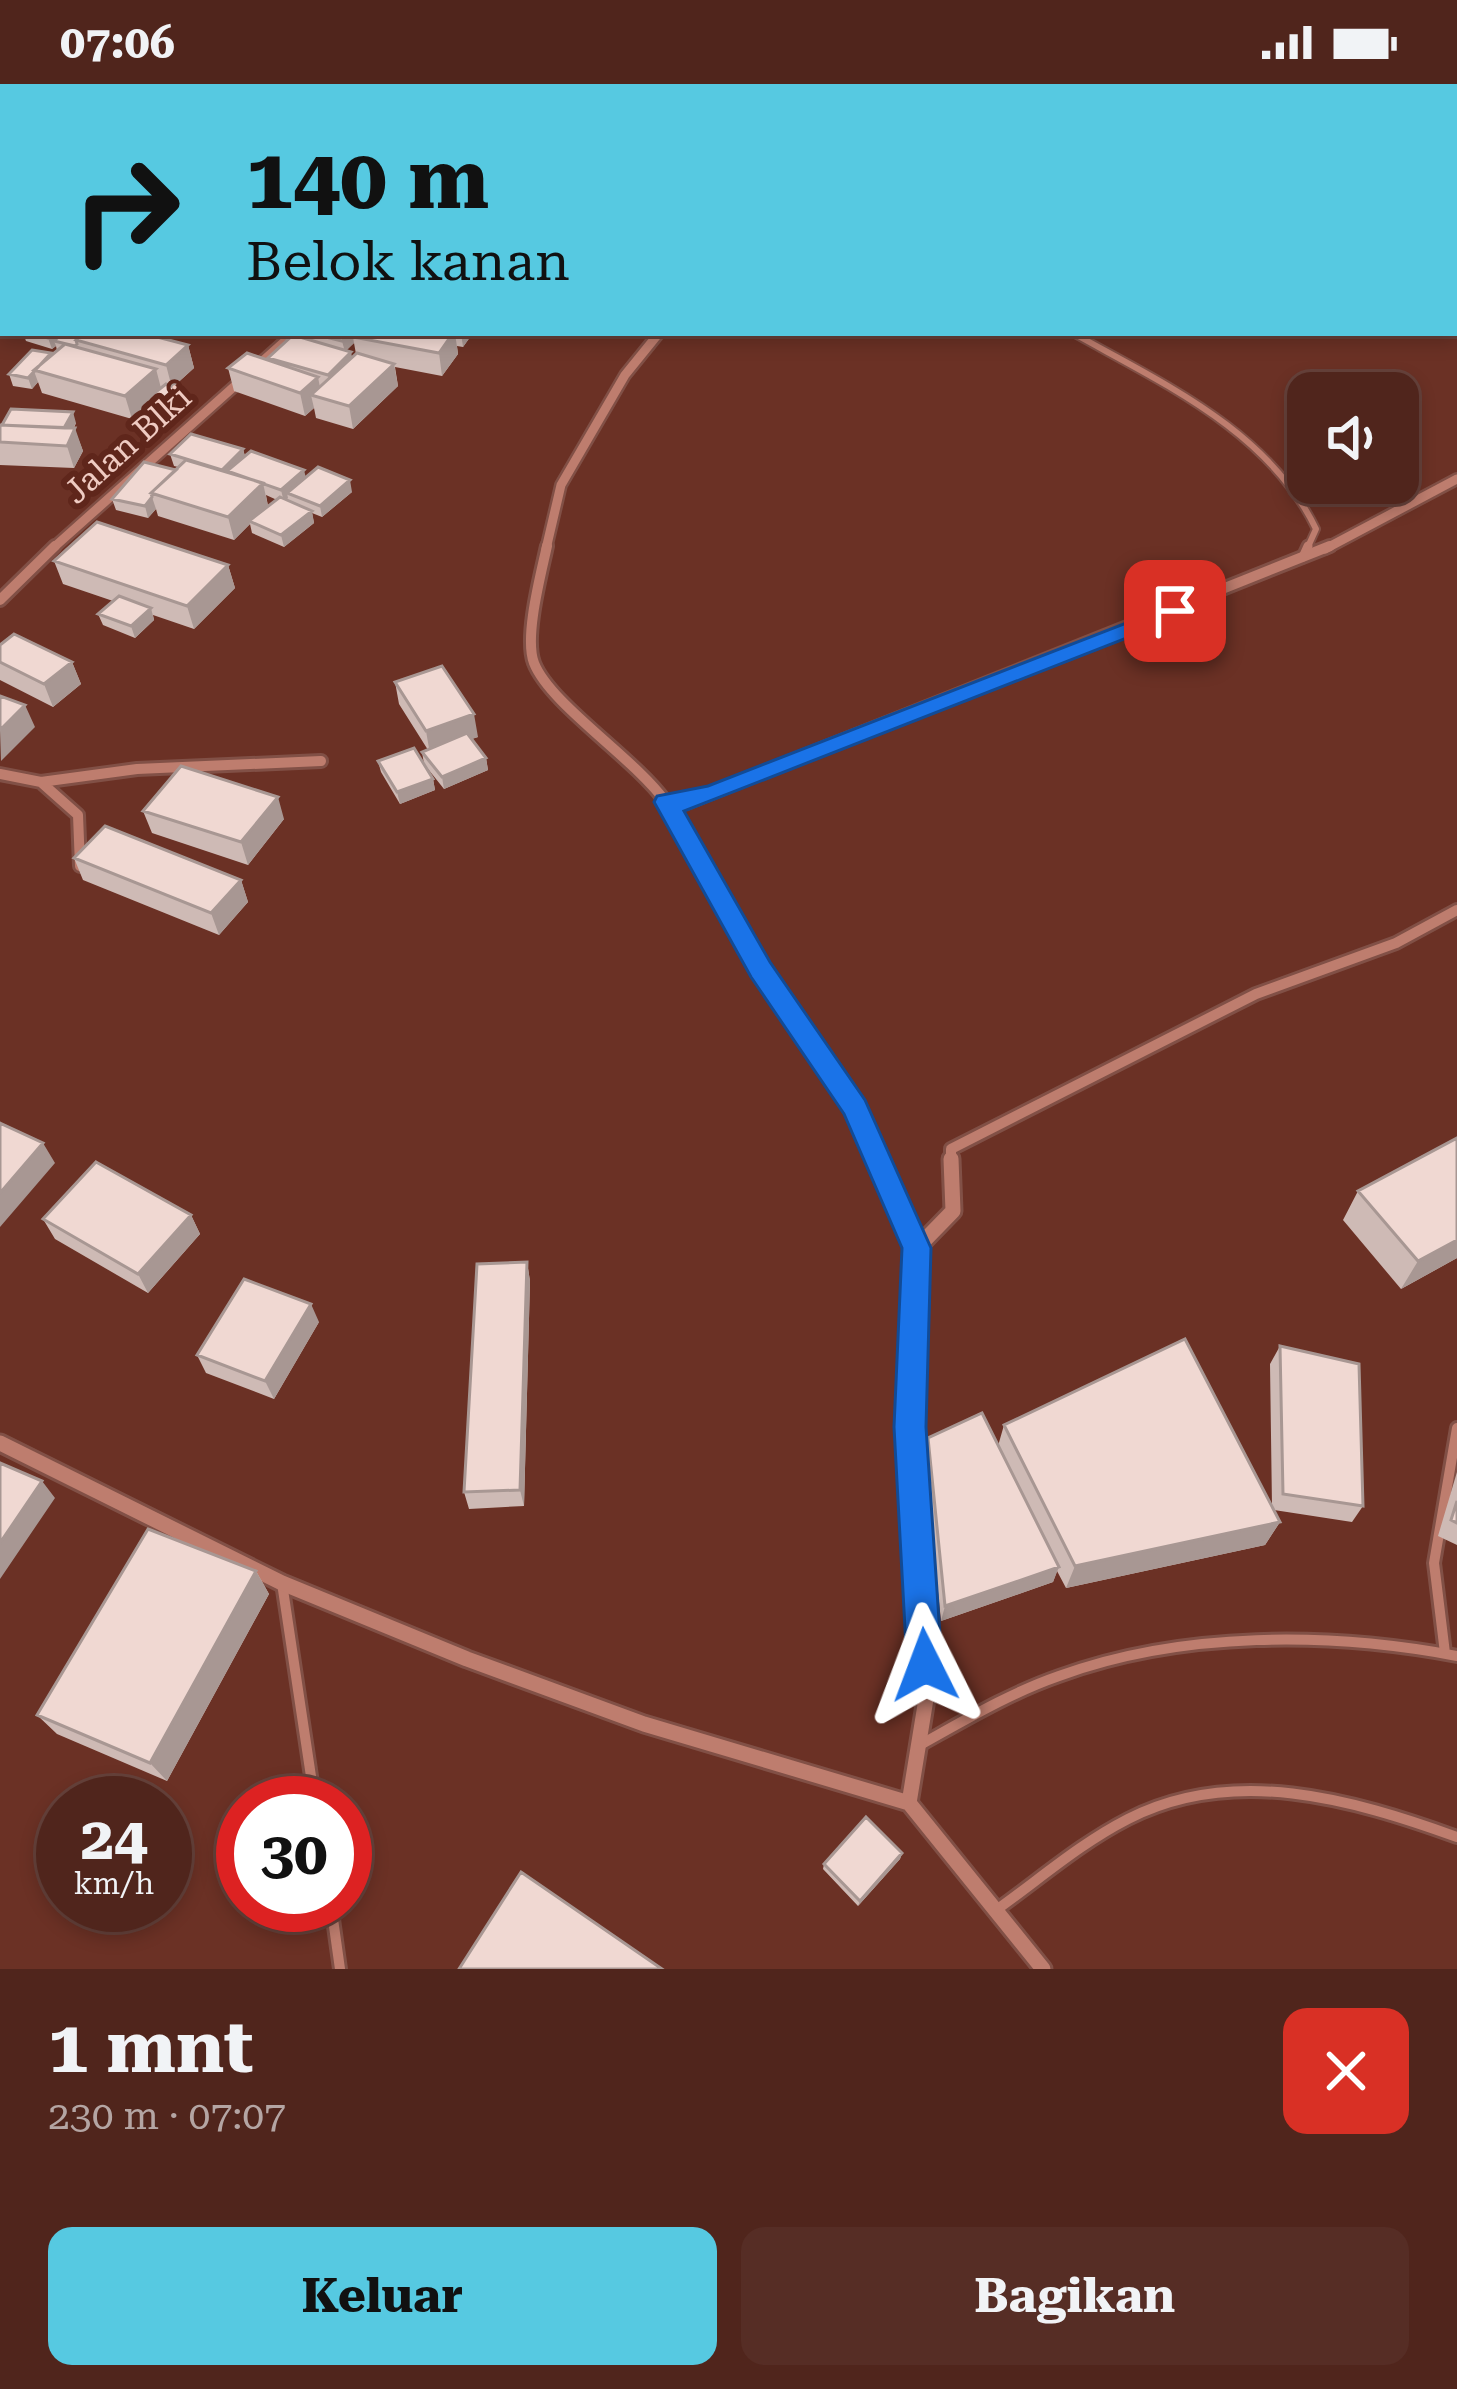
<!DOCTYPE html>
<html lang="id">
<meta charset="utf-8">
<style>
body{margin:0;font-family:"Roboto Serif",serif;background:#562d25;color:#f1f3f6;height:100vh;display:flex;flex-direction:column;font-size:45px;white-space:nowrap}
*{box-sizing:border-box;margin:0}
p{font-size:39px;color:#b4a5a3}
.icon{flex:none;width:66px;height:66px;fill:none;stroke:currentColor;stroke-width:2;stroke-linecap:round;stroke-linejoin:round}
.map{position:relative;height:1885px;overflow:hidden}
.details{display:flex;flex-direction:column;background:#50251c;flex:1}
.details>*{flex:none}
.top-card{position:absolute;left:0px;top:0px;width:1458px;height:252px;box-shadow:0 6px 18px #0003,0 0 0 3px #67423b;background:#56c9e1;color:#111;overflow:hidden}
.controls{position:absolute;left:1287px;top:288px;display:grid;gap:24px}
.controls a{display:grid;place-items:center;width:132px;height:132px;border-radius:24px;background:#50251c;box-shadow:0 6px 18px #0003,0 0 0 3px #67423b;font-size:60px}
.speed{position:absolute;left:36px;top:1692px;display:flex;gap:24px;font-size:60px;font-weight:700;text-align:center}
.speed>*{display:grid;place-content:center;width:156px;height:156px;border-radius:50%;background:#50251c;box-shadow:0 6px 18px #0003,0 0 0 3px #67423b;line-height:1}
.speed small{font-size:30px;font-weight:400}
.speed .limit{border:18px solid #d22;background:#fff;color:#111}
.pin{position:absolute;display:grid;place-items:center;width:102px;height:102px;color:#fff;margin:-51px;border-radius:24px;box-shadow:0 6px 18px #0006}
.me{position:absolute;width:132px;margin:-66px;rotate:357deg;stroke-linejoin:round;filter:drop-shadow(0 0 9px #0008)}
.turn{display:flex;align-items:center;gap:42px;height:252px;padding:0 48px;font-size:54px}
.turn .icon{width:156px;height:156px;stroke-width:2.5}
.turn b{display:block;font-size:84px;line-height:102px}
.round{display:grid;place-items:center;flex:none;width:126px;height:126px;border-radius:24px;background:#562d25}
.summary{display:flex;align-items:center;justify-content:space-between;height:204px;padding:0 48px}
h1{font-size:72px;font-weight:700;line-height:90px}
.action{display:flex;gap:24px;margin-top:auto;padding:24px 48px}
.action a{flex:1;height:138px;border-radius:24px;background:#56c9e1;color:#111;font-size:48px;font-weight:700;line-height:138px;text-align:center}
.action a+a{background:#562d25;color:#f1f3f6}
.status{display:flex;justify-content:space-between;align-items:center;height:84px;padding:0 60px;background:#50251c;direction:ltr}
.status svg{height:33px;fill:currentColor}
.map>svg:first-child{display:block}
</style>
<div class="status"><b>07:06</b><svg viewBox="0 0 49 12"><path d="M0 12V9h3v3zM5 12V6h3v6zM10 12V3h3v9zM15 12V0h3v12zM26 1h20v11H26zM47 4h2v5h-2z"/></svg></div>
<div class="map">
<svg width="1457" height="1885" viewBox="0 0 1457 1885">
<rect width="100%" height="100%" fill="#6b3125"/>
<g fill="none" stroke-linecap="round" stroke-linejoin="round">
<defs>
<path id="service-far2" d="M1073 249C1164 300 1269 347 1316 445L1307 465"/>
<path id="service-far1" d="M1303 473 1308 462"/>
<path id="service" d="M282 1499 315 1719
M1445 1569 1434 1479 1457 1344
M920 1661C965 1636 1010 1609 1059 1592 1182 1547 1330 1548 1457 1572
M331 1821 340 1885
M999 1824C1041 1794 1081 1759 1128 1735 1233 1681 1352 1715 1457 1753"/>
<path id="minor-far2" d="M52 465 294 249
M546 465 561 401 625 291 659 249
M1325 465 1457 395"/>
<path id="minor-far1" d="M547 462C541 490 524 553 534 579 550 620 634 674 665 717 702 768 727 830 760 884 800 950 847 1007 879 1078
M0 516 55 462
M0 690 41 698 137 685 321 677
M42 699 78 731 80 782
M666 718 686 719 1330 462
M951 1078V1065L1256 910 1396 859 1457 826"/>
<path id="minor" d="M877 1075 917 1164 910 1343 926 1615 909 1719
M917 1164 953 1127 951 1075
M0 1359 282 1499 467 1575 644 1640 909 1719 1043 1885"/>
</defs>
<use href="#service-far2" stroke="#815046" stroke-width="10"/>
<use href="#service-far1" stroke="#815046" stroke-width="15"/>
<use href="#service" stroke="#815046" stroke-width="16"/>
<use href="#minor-far2" stroke="#815046" stroke-width="14"/>
<use href="#minor-far1" stroke="#815046" stroke-width="16"/>
<use href="#minor" stroke="#815046" stroke-width="21"/>
<use href="#service-far2" stroke="#be7d6e" stroke-width="6"/>
<use href="#service-far1" stroke="#be7d6e" stroke-width="9"/>
<use href="#service" stroke="#be7d6e" stroke-width="10"/>
<use href="#minor-far2" stroke="#be7d6e" stroke-width="9"/>
<use href="#minor-far1" stroke="#be7d6e" stroke-width="10"/>
<use href="#minor" stroke="#be7d6e" stroke-width="15"/>
</g>
<path fill="#cebab5" fill-rule="evenodd" d="M7 0H48L44 3H20Z
M119 0H217L218 3H115Z
M387 0H501L497 3H388Z
M816 0H915L912 3H814Z
M997 0H1071V3H996Z
M23 249H142L188 261 194 284 173 303 185 317 172 329 156 323 154 316 132 335 42 309 38 298 32 305 13 302 9 290 51 272 57 267 56 262 52 265 26 257Z
M293 249H473L463 263 457 262 458 270 442 292 395 283 398 302 353 345 316 334 314 324 305 332 234 307 228 284 269 277 268 274 294 252ZM354 259 356 270 352 273 346 266Z
M76 339 74 344 83 367 74 384 0 381V341Z
M243 365 245 372 352 408 322 433 312 429 314 439 284 463 252 449 250 440 234 456 158 432 156 425 148 434 116 426 112 415 178 383 174 382 170 370ZM266 411 277 416 268 422Z
M54 477 228 481 235 504 194 545 153 531 154 536 135 554 103 541 98 530 113 517 63 500Z
M0 561 72 578 81 600 53 623 0 596Z
M395 598 478 653 471 655 486 674 488 686 444 705 424 680 422 668 428 666 399 620Z
M378 677 433 695 435 706 400 720 381 688Z
M143 727 284 735 248 781 152 749Z
M74 774 241 796 248 818 219 851 83 796Z
M1358 1107 1457 1174 1401 1205 1343 1136Z
M191 1131 200 1150 148 1209 55 1155 43 1135Z
M527 1178 530 1197 524 1422 469 1425 464 1408Z
M319 1238 274 1315 206 1289 197 1271Z
M1280 1262 1363 1422 1352 1438 1274 1426 1280 1438 1265 1461 1066 1504 1057 1487 1053 1498 941 1537 924 1371 928 1354 998 1362 1004 1341 1272 1423 1270 1280Z
M1457 1388V1461L1438 1452Z
M256 1487 269 1510 167 1697 57 1650 37 1631Z
M902 1769 900 1775 858 1822 823 1785 824 1780Z"/>
<path fill="#a89793" d="M197 0H217L218 3H194Z
M471 0H487V3H468Z
M54 249H69L54 257 56 262 52 265 48 254Z
M350 249H363L353 253 354 259 345 268 342 257Z
M453 249H455L458 270 442 292 439 269Z
M461 249H473L463 263Z
M188 261 194 284 172 304 166 281Z
M351 268 356 291 332 314 328 291Z
M394 280 398 302 353 345 349 322Z
M156 285 162 308 152 311 154 316 132 335 125 312Z
M34 287 38 298 32 305 28 294Z
M318 293 322 314 311 311 314 324 305 332 300 309Z
M182 306 185 317 172 329 168 317Z
M73 328 76 339 65 360 61 349Z
M75 344 83 367 74 384 67 362Z
M243 365 246 377 229 393 222 386Z
M304 386 307 398 287 409 288 414 284 418 281 406Z
M350 396 352 408 322 433 320 422Z
M263 399 268 422 249 437 250 440 234 456 228 433Z
M152 413 156 425 148 434 145 422Z
M312 427 314 439 284 463 281 451Z
M228 481 235 504 194 545 187 522Z
M151 524 154 536 135 554 131 542Z
M72 578 81 600 53 623 44 600Z
M25 621 35 643 1 677 0 646Z
M474 630 478 653 430 670 426 647Z
M486 674 488 686 444 705 442 693Z
M433 695 435 706 400 720 397 708Z
M278 713 284 735 248 781 241 758Z
M241 796 248 818 219 851 211 829Z
M43 1059 55 1079 0 1143V1109Z
M191 1131 200 1150 148 1209 138 1190Z
M1457 1156V1174L1401 1205 1418 1177Z
M527 1178 530 1197 524 1422 520 1406Z
M311 1220 319 1238 274 1315 265 1297Z
M42 1397 55 1414 0 1495V1459Z
M1280 1438 1265 1461 1066 1504 1075 1482Z
M1059 1483 1053 1498 941 1537 945 1522Z
M256 1487 269 1510 167 1697 150 1679Z
M902 1769 900 1775 858 1822 860 1817Z"/>
<path fill="#f0d8d2" stroke="#a89793" stroke-width="3" d="M119 0H128L143 3H115Z
M166 0H197L194 3Z
M816 0H888L886 3H814Z
M33 249H54L48 254Z
M63 249H83L76 256 77 260 75 262 54 257Z
M83 249H142L188 261 166 281 76 256Z
M310 249H350L342 257Z
M356 249H453L439 269 353 253Z
M293 251 351 268 328 291 268 274Z
M65 260 156 285 125 312 34 286Z
M32 266 51 269 28 294 9 290Z
M247 269 318 293 300 309 228 284Z
M357 269 394 280 349 322 311 311Z
M166 300 182 306 168 317 152 311Z
M11 325 73 328 64 344 2 341Z
M0 341 75 344 67 362 0 358Z
M191 350 243 365 222 386 170 370Z
M251 367 304 386 281 406 227 387Z
M186 376 263 399 228 433 151 409Z
M144 378 176 386 151 409 152 413 145 422 112 415Z
M318 383 350 396 320 422 287 409Z
M280 413 312 427 281 451 249 437Z
M97 438 228 481 187 522 54 477Z
M119 512 151 524 131 542 98 530Z
M14 550 72 578 44 600 0 578V561Z
M442 582 474 630 426 647 395 598Z
M0 612 25 621 0 646Z
M467 649 486 674 442 693 422 668Z
M414 664 433 695 397 708 378 677Z
M181 682 278 713 241 758 143 727Z
M105 742 241 796 211 829 74 774Z
M0 1039 43 1059 0 1109Z
M1457 1054V1156L1418 1177 1358 1107Z
M96 1078 191 1131 138 1190 43 1135Z
M527 1178 520 1406 464 1408 477 1180Z
M244 1195 311 1220 265 1297 197 1271Z
M1185 1255 1280 1438 1075 1482 1004 1341Z
M1280 1262 1359 1280 1363 1422 1283 1410Z
M982 1329 1059 1483 945 1522 928 1354Z
M0 1379 42 1397 0 1459Z
M1457 1417V1439L1451 1436Z
M148 1445 256 1487 150 1679 37 1631Z
M866 1733 902 1769 860 1817 824 1780Z
M521 1788 662 1885H459Z"/>
<path fill="#1a73e8" stroke="#114b97" stroke-width="3" d="M1175 520 1183 522V532L684 727 770 878 865 1016 931 1164 926 1343 942 1581 937 1594 925 1599 912 1594 907 1581 894 1343 902 1164 844 1030 751 893 654 718 657 712 708 702Z"/>
<g text-anchor="middle" stroke-width="12" stroke-linejoin="round" paint-order="stroke">
<g font-size="33" fill="#efcbc2" stroke="#5f261b">
<text transform="translate(127 360) rotate(-42)" y="12">Jalan Blki</text>
</g>
</g>
</svg>
<div class="controls">
<a><svg class="icon" aria-label="sound" viewBox="0 0 24 24"><path d="M4 9h4l5-4v14l-5-4H4zM17 9q2 3 0 6"/></svg></a>
</div>
<div class="speed"><div>24<small>km/h</small></div><div class="limit">30</div></div>
<div class="pin" style="left:1175px;top:527px;background:#d93025"><svg class="icon" aria-label="arrive" viewBox="0 0 24 24"><path d="M6 21V4h12l-3 4 3 4H6"/></svg></div>
<svg class="me" style="left:925px;top:1581px" viewBox="-20 -20 40 40"><path d="M0-17L14 15 0 8-14 15z" fill="#1a73e8" stroke="#fff" stroke-width="4"/></svg>
<div class="top-card">
<div class="turn"><svg class="icon" aria-label="right" viewBox="0 0 24 24"><path d="M7 20v-9h11M14 6l5 5-5 5"/></svg><div><b>140 m</b>Belok kanan</div></div>
</div>
</div>
<section class="details">
<div class="summary"><div><h1>1 mnt</h1><p>230 m · 07:07</p></div><a class="round" style="background:#d93025;color:#fff"><svg class="icon" aria-label="close" viewBox="0 0 24 24"><path d="M6 6l12 12M18 6L6 18"/></svg></a></div>
<div class="action"><a>Keluar</a><a>Bagikan</a></div>
</section>
